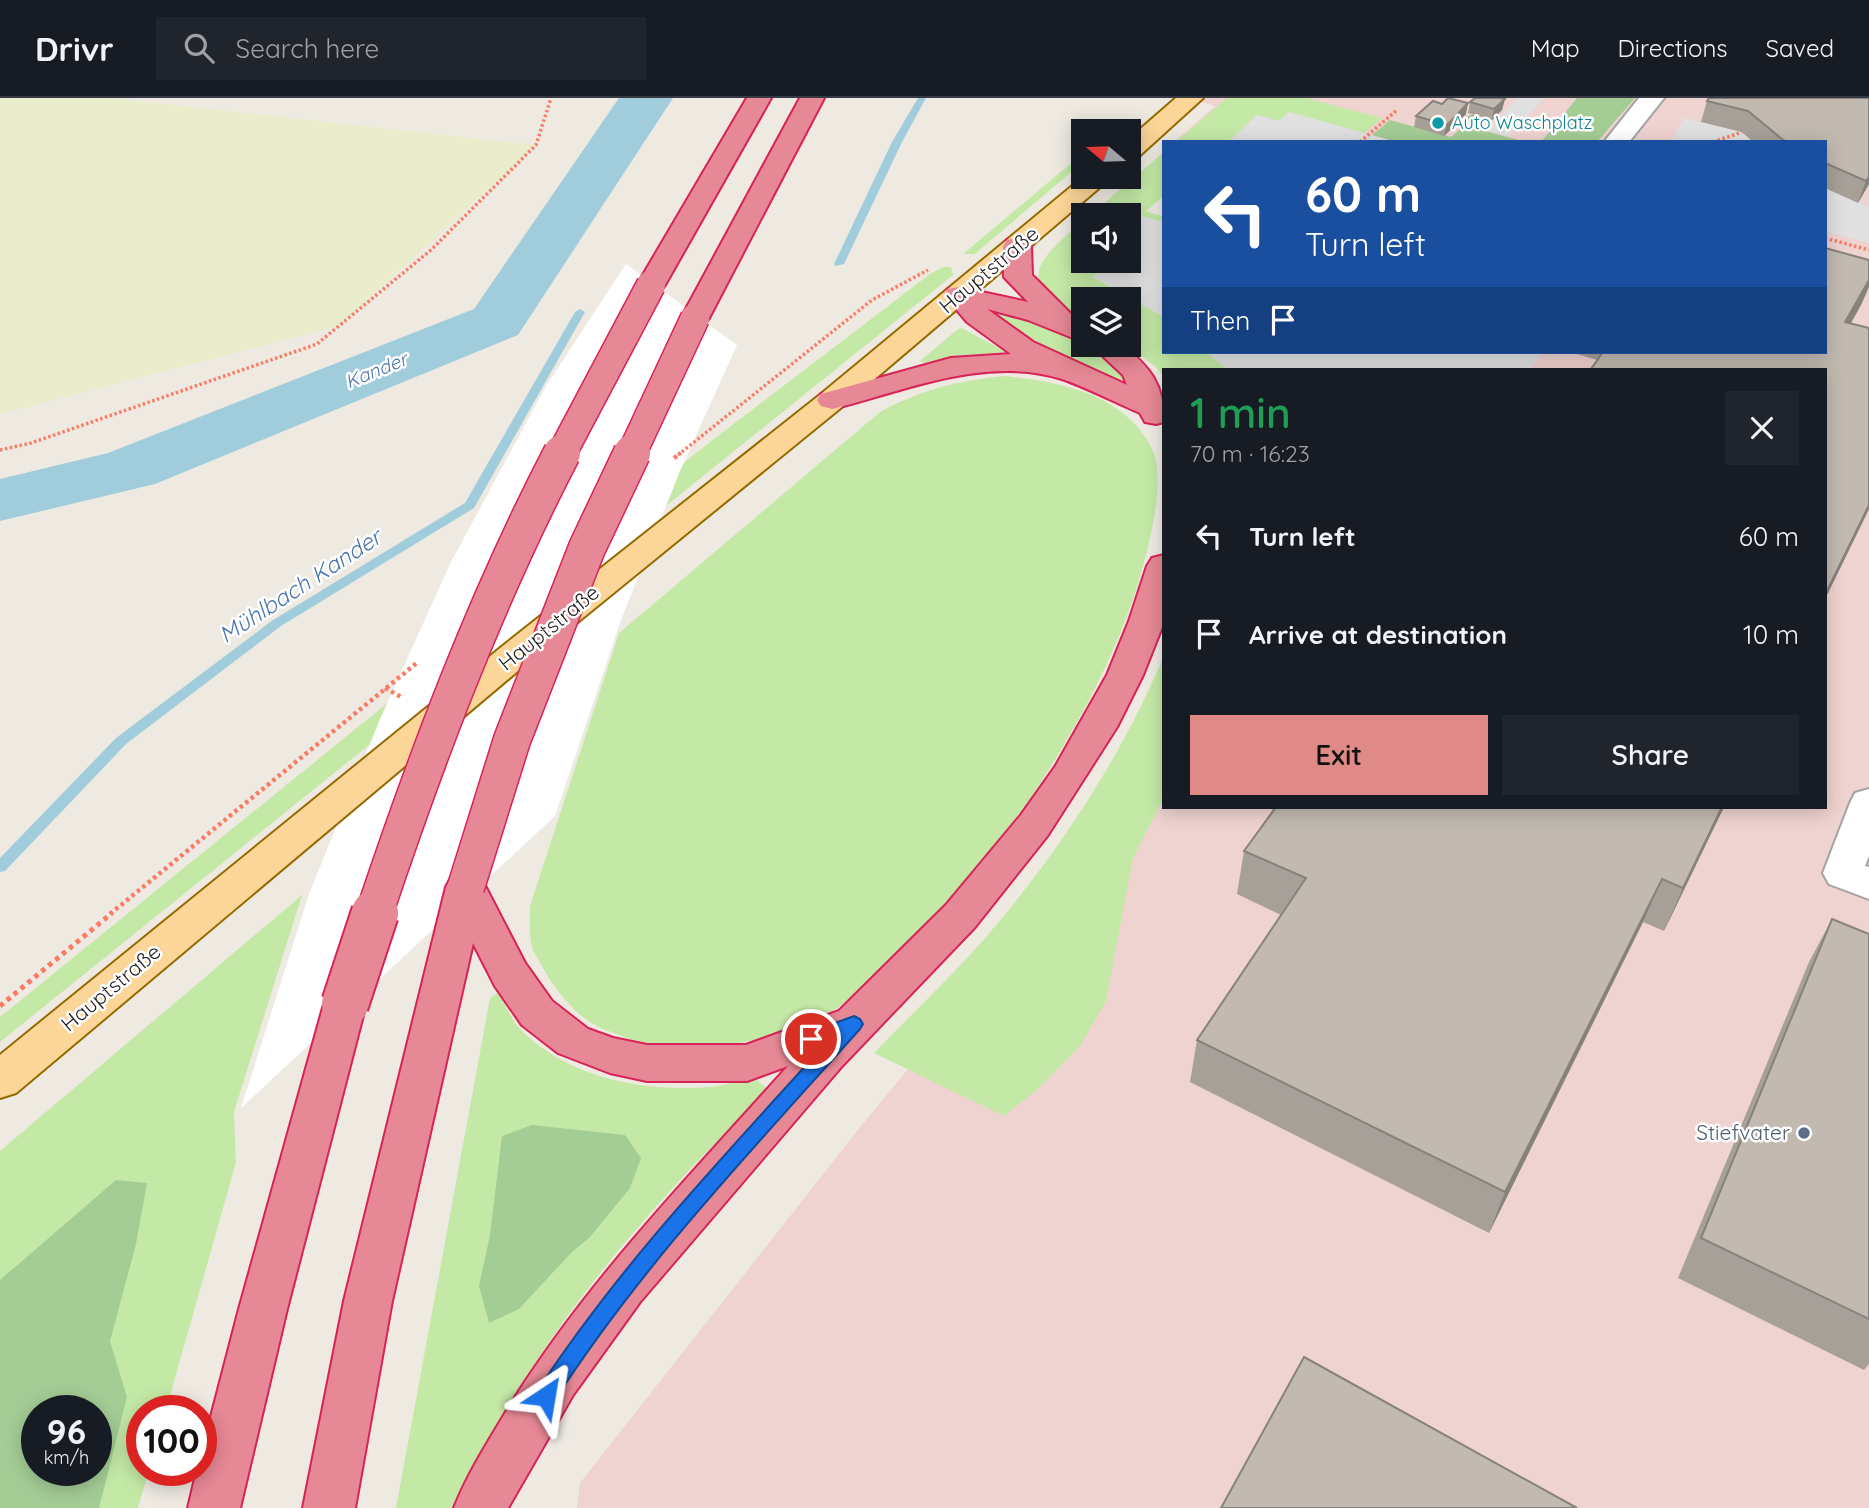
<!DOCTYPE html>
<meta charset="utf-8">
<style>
body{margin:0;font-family:Quicksand,sans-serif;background:#20242c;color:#f1f3f6;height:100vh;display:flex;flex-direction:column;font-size:26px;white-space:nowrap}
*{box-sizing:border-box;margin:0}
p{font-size:23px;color:#9ea1a6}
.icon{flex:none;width:38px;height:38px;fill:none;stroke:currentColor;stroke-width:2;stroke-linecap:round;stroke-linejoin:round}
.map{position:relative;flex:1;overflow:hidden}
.panel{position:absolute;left:1162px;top:270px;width:665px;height:441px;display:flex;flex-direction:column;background:#171b24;border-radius:0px;box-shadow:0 4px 18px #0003}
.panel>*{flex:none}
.banner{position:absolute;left:1162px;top:42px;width:665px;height:214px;border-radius:0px;box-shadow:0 4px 18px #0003;background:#1a4fa0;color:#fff;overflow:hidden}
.needle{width:46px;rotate:289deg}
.fabs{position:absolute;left:1071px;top:21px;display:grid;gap:14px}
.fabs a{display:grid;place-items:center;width:70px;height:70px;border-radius:0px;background:#171b24;box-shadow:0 4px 18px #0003;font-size:35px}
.speed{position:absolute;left:21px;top:1297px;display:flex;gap:14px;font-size:35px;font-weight:700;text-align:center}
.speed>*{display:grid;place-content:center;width:91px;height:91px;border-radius:50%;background:#171b24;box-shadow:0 4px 18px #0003;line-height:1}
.speed small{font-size:18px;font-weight:400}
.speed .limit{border:10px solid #d22;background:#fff;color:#111}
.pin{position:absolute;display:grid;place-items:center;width:60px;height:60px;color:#fff;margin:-30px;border:4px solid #fff;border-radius:50%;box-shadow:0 2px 7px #0007}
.me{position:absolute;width:77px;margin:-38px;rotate:33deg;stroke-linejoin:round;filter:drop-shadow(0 0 5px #0008)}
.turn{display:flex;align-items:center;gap:24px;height:147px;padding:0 28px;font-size:32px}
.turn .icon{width:91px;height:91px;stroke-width:2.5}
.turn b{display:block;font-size:49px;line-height:60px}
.then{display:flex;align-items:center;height:66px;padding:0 28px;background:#0003;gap:14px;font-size:26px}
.round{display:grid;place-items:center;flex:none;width:74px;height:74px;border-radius:0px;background:#20242c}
.summary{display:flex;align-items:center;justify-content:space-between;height:119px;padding:0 28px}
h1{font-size:42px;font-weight:600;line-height:52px;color:#1e9e55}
.button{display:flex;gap:14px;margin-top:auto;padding:14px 28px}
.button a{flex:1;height:80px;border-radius:0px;background:#df8a87;color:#111;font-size:28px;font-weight:600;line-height:80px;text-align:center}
.button a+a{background:#20242c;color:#f1f3f6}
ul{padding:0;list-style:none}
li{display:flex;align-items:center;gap:21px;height:98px;padding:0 28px}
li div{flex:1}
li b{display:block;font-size:26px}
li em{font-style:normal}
header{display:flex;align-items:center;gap:42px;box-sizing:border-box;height:98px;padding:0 35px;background:#171b24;border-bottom:2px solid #363941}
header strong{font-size:33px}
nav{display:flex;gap:38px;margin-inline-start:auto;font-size:24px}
.search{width:490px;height:63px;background:#20242c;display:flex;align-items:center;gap:18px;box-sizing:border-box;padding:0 24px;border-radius:0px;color:#9ea1a6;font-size:26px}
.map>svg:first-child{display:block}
</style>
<header>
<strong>Drivr</strong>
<div class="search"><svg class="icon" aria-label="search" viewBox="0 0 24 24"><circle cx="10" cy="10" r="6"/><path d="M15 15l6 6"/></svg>Search here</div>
<nav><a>Map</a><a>Directions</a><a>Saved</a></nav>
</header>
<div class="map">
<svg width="1869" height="1410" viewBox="0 0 1869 1410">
<rect width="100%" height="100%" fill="#eeeae2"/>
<path fill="#efd3d0" d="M1190 0H1869V1410H577L580 1385 857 1033 1120 714 1164 644V709H1825V271H1181L1170 254H1825V44H1174L1215 8Z"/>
<path fill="#e9edcc" d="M0 0H110L536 47 339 228 0 316Z"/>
<path fill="#c4e9a6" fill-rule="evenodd" d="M1227 0H1306L1382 20 1364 35 1289 14 1279 23 1257 17 1228 44H1176Z
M1164 54V98L1146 113 1164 119V125L1141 118 1129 128V117H1090Z
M1083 55V64L975 156H963Z
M1083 123V163H1119L1093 179 1164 219V254H1206L1227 271H1164V280L1155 268 1126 247H1129V201H1083V222C1013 185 1035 164 1083 123Z
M943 169H951L953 177 0 944V919L706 347 930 176Z
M997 217C1046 219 1090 251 1127 279L1121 283 1011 232 994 220Z
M962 230 1006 254 950 259 924 265 920 263 958 231Z
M1005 278C1060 284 1127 296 1153 353 1163 376 1155 420 1149 444 1126 550 1062 660 997 747 963 792 919 834 878 872 864 885 848 905 832 913 780 939 716 956 658 949 642 947 626 939 611 934 578 923 558 896 541 867 538 860 532 853 531 845 529 833 530 820 530 808L619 535 880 314C920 292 960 282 1005 278Z
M1164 558V699L1133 760 1106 903 1080 948 1039 990 1004 1018 874 955C916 911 963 868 1002 820 1068 740 1123 654 1164 558Z
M302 797 234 1014 236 1064 166 1312H142V1372H149L138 1410H0V1053ZM37 1312H96V1372H37Z
M498 894C505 906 511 921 520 931 569 981 644 994 711 989 725 988 739 982 753 979L769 992C684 1073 606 1160 540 1257 507 1306 480 1359 453 1410H396L490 900Z"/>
<path fill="#a4cd96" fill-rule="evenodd" d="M1577 0H1635L1597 44H1541Z
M1390 22 1451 39 1465 27 1525 44H1395L1372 37Z
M532 1027 625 1037 641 1060 630 1090 590 1139 571 1155 519 1211 489 1225 479 1188 490 1137 502 1038Z
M116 1082 147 1085 136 1146 110 1243 127 1299 99 1410H0V1182ZM37 1312H96V1372H37Z"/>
<path fill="#e0e0e0" d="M1519 0H1545L1508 39 1486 33Z
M1289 14 1372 37 1395 44H1228L1257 17 1279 23Z
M1684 20 1742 34 1753 44H1671Z
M1825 90 1869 108V145L1825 133Z
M1141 118 1164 124V219L1093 178 1111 170 1117 163H1129V128Z
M1206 254H1543L1530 271H1227Z"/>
<path fill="#fff" d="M626 166 737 247 680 373 621 522 555 718 241 1010 309 796 380 621 451 464 546 288Z"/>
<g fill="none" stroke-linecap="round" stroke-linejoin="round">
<path fill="#a1ccdc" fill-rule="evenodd" d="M918 0H926L902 44 844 166 835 168 834 166 892 44Z
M580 211 585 214 474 410 281 528 126 646 5 773 0 774V760L116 640 273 522 465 405 575 214Z"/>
<path fill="#a1ccdc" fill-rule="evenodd" d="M619 0H673L518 237 155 386 0 423V381L108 355 474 211Z"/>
<defs>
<path id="minor" d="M1639 0H1664L1629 44H1604Z
M1869 691V758L1865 768 1869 769V801L1829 786 1823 775 1850 705 1855 695Z"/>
<path id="major" d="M1176 0H1203L1138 59 1129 62V41Z
M1083 79H1112L843 308 525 567 16 995 0 1000V957L499 551 821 296Z"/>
<path id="highway" d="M747 0H771L665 187 661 193 651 195 641 193 637 187Z
M800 0H824L709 220 705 226 695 229 685 226 681 220Z
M1017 140 1027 142 1031 148 1032 177 1076 221 1083 224V244L1028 222 987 211 1033 244 1127 287 1123 277 1091 247H1123C1151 271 1164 286 1164 324L1156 326 1145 324 1140 315C1114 304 1088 290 1062 281 985 257 905 293 832 311L821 308 817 302 821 296 951 260 1011 256 967 224 944 197 948 191 958 189 1028 204 1004 179 1003 148 1007 142Z
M1164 457V524L1143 577 1117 629 1048 737 975 829 842 968 640 1204 573 1297 508 1410H454C467 1377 486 1347 504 1317 582 1188 688 1080 788 968L747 983H647L610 975 558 955 522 927 495 888 473 845 392 1203 355 1410H303L344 1203 446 789 452 778 466 774 480 778 525 865 552 903 588 931 613 940 647 947H746L839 913 946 807 1021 717 1055 669 1107 577 1129 523 1147 468 1152 460Z
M345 889 360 894 366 906 287 1211 240 1410H188L197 1372H201V1357L239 1211 324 906 330 894Z"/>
</defs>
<use href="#minor" stroke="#a3a3a3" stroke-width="4"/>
<use href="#major" stroke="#946a00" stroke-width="4"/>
<use href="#highway" stroke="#d82358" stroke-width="4"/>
<path stroke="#fa7c66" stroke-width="3.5" stroke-dasharray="2.5 2.5" stroke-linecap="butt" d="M1360 44 1397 12
M1713 44 1742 34
M1825 140 1869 152
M0 352 31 345 317 246 431 152 536 47 551 0
M678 357 872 202 928 172"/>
<path stroke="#fa7c66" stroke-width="4.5" stroke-dasharray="3.5 3.5" stroke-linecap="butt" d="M674 360 681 355
M385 590 403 600
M110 816 418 564"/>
<path stroke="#fa7c66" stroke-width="5" stroke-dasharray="4.5 4.5" stroke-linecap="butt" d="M0 908 112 815"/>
<use href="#minor" fill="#fff" fill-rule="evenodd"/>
<use href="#major" fill="#fcd598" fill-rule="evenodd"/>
<use href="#highway" fill="#e68895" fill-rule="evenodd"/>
<defs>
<path id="highway-bridge-far2" d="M561 357 651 187
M631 357 695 220"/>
<path id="highway-bridge-far1" d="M466 789 512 642 587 450 632 355
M374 816C427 658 485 503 562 355"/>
<path id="highway-bridge" d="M345 906 375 815"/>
</defs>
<use href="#highway-bridge-far2" stroke="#d82358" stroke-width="31" stroke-linecap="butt"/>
<use href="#highway-bridge-far1" stroke="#d82358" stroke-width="39" stroke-linecap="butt"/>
<use href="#highway-bridge" stroke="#d82358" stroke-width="50" stroke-linecap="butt"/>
<use href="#highway-bridge-far2" stroke="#e68895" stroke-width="28"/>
<use href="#highway-bridge-far1" stroke="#e68895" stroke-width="36"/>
<use href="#highway-bridge" stroke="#e68895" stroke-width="46"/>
</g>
<circle fill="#71ac73" cx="1473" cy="24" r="7"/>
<path fill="#a7a098" d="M1869 0V86L1858 105 1825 90V44H1753L1742 34 1701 24 1707 3Z
M1505 1 1502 12 1492 22 1468 15 1470 4Z
M1466 16 1444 38 1414 29 1416 18Z
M1862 205 1851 225 1869 230V411L1825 501V271L1597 262 1577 256V254H1825Z
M1724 709 1664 833 1643 824 1489 1135 1190 984 1197 942 1281 817 1237 796 1244 753Z
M1832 821 1869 836V1266L1864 1272 1678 1180 1809 864Z"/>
<path fill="#88827c" d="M1505 1 1502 12 1492 22 1494 11Z
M1468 5 1466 16 1444 38 1447 27Z
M1869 79V86L1858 105 1866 83Z
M1869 182V189L1862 205 1835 254 1845 224Z
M1869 407V411L1825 501V497Z
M1722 709H1724L1664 833 1683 790Z
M1662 781 1643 824 1489 1135 1505 1094Z"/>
<path fill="#c2bab1" stroke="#88827c" stroke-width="2" d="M1448 0 1468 5 1447 27 1416 18 1433 3 1442 6Z
M1475 0H1499L1505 1 1494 11 1470 4Z
M1709 0H1869V79L1866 83 1825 65V44H1787L1782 41 1748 13 1707 3Z
M1825 150 1869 162V182L1845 224 1869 230V407L1825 497V271H1591L1603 254H1825Z
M1276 709H1722L1683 790 1662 781 1505 1094 1197 942 1306 780 1244 753Z
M1832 821 1869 836V1221L1701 1140Z
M1304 1259 1577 1410H1221Z"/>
<path fill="#1a73e8" stroke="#114b97" stroke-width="2" d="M854 918 860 921 863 926 860 931C753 1051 640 1169 553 1305L546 1308 538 1305 535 1298 538 1292C621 1165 727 1055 828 943L811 949 805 946 802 941 805 936Z"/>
<circle fill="#0f9aa8" stroke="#fff" stroke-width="2.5" cx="1438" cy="25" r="7"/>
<circle fill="#5c6f8a" stroke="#fff" stroke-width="2.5" cx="1804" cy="1035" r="7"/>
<g text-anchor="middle" stroke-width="5" stroke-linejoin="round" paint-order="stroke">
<g font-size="18" fill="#0d838f" stroke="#fff" text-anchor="start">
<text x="1452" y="31">Auto Waschplatz</text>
</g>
<g font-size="19" font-style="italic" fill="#4976ac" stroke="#fff">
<text transform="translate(376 272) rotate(-22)" y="7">Kander</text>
</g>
<g font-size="21" fill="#1c1c1c" stroke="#fff">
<text transform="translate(989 172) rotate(-40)" y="7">Hauptstraße</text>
<text transform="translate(549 530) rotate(-39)" y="7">Hauptstraße</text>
<text transform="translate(111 890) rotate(-40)" y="7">Hauptstraße</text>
</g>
<g font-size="21" fill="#4e5e75" stroke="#fff" text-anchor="end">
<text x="1790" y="1042">Stiefvater</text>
</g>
<g font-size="23" font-style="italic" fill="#4976ac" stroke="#fff">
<text transform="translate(300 488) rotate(-33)" y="8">Mühlbach Kander</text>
</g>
</g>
</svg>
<div class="fabs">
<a><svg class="needle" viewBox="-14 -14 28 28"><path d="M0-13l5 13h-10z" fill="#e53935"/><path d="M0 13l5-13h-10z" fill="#9ea1a6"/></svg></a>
<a><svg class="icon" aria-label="sound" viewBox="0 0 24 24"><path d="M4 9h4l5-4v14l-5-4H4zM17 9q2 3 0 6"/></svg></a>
<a><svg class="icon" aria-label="layers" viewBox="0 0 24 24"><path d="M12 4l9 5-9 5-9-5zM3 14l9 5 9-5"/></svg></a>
</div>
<div class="speed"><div>96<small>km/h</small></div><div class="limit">100</div></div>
<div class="pin" style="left:811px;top:941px;background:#d93025"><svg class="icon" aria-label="arrive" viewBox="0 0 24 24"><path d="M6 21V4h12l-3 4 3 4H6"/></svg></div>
<svg class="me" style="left:546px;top:1298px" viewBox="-20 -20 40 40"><path d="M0-17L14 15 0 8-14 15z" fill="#1a73e8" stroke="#fff" stroke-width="4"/></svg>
<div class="banner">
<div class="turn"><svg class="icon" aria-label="left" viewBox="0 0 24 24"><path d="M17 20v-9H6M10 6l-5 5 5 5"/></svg><div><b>60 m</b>Turn left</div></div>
<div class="then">Then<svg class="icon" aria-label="arrive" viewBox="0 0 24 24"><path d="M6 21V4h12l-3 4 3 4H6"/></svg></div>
</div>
<section class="panel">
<div class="summary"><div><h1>1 min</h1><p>70 m · 16:23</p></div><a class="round"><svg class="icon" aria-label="close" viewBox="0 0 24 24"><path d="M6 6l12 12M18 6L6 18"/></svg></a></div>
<ul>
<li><svg class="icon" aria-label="left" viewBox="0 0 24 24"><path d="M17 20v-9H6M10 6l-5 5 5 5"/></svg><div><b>Turn left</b></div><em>60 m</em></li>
<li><svg class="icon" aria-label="arrive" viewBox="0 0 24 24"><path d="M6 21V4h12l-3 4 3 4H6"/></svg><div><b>Arrive at destination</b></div><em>10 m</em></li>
</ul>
<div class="button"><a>Exit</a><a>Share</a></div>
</section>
</div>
